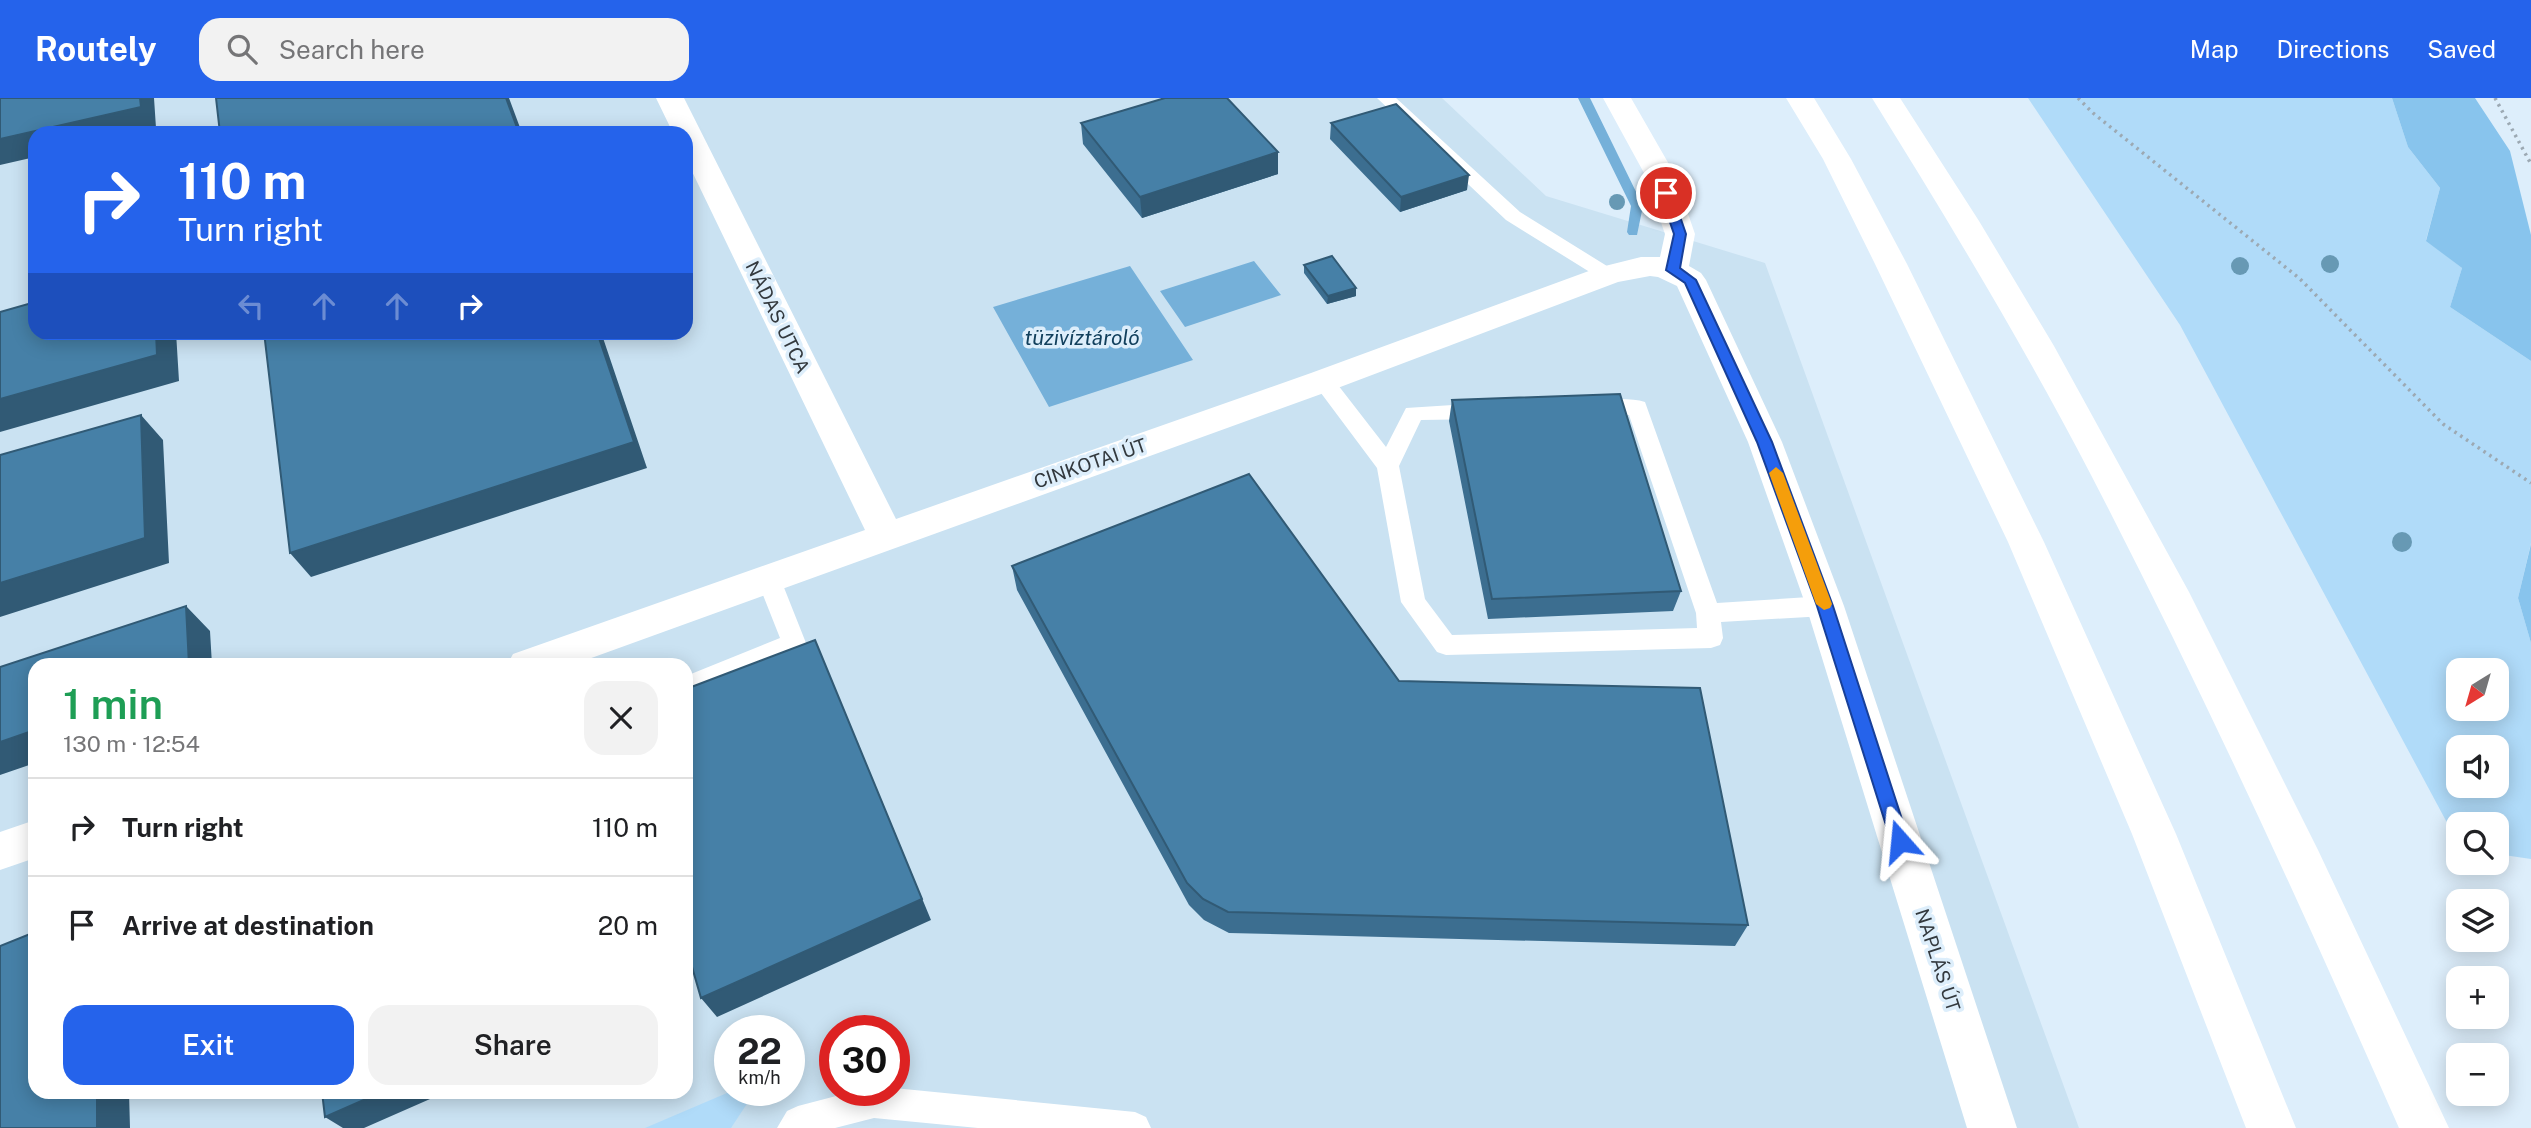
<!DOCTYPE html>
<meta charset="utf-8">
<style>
body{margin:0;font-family:"Public Sans",sans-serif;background:#f2f2f2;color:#202124;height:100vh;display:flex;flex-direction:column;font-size:26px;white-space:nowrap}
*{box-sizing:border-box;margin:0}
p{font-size:23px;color:#757577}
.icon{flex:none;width:38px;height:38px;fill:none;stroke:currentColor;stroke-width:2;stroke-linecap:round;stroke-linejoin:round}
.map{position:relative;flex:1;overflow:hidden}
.sheet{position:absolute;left:28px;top:560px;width:665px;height:441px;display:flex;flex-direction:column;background:#fff;border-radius:21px;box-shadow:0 4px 18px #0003}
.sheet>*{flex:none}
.banner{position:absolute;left:28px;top:28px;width:665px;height:214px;border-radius:21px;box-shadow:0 4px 18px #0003;background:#2563eb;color:#fff;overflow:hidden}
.needle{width:46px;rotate:217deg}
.tools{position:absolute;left:2446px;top:560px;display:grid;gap:14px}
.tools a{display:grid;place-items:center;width:63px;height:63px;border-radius:14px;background:#fff;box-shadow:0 4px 18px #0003;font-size:35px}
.speed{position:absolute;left:714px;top:917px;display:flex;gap:14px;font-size:35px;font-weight:700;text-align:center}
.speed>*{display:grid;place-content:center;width:91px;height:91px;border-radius:50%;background:#fff;box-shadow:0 4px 18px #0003;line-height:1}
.speed small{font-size:18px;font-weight:400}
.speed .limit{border:10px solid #d22;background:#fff;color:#111}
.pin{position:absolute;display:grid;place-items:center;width:60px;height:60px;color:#fff;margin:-30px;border:4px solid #fff;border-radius:50%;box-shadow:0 2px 7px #0007}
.me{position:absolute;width:77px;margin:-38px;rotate:342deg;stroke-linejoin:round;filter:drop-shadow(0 0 5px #0008)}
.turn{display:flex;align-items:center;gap:24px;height:147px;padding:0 35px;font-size:32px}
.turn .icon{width:91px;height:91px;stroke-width:2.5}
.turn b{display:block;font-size:49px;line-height:60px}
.lanes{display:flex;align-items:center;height:66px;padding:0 35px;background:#0003;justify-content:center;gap:35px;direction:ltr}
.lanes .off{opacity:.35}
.round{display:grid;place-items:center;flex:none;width:74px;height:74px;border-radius:21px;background:#f2f2f2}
.head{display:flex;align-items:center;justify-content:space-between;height:119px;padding:0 35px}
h1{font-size:42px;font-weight:600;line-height:52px;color:#1e9e55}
.cta{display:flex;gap:14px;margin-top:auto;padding:14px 35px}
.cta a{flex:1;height:80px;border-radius:21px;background:#2563eb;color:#fff;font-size:28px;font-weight:600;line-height:80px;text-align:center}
.cta a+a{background:#f2f2f2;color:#202124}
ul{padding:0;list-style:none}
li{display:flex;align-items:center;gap:21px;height:98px;padding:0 35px;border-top:2px solid #e0e0e0}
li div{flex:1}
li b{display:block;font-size:26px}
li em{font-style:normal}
header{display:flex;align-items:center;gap:42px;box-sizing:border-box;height:98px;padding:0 35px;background:#2563eb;color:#fff}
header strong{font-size:33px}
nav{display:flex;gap:38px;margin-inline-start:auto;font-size:24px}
.search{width:490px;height:63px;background:#f2f2f2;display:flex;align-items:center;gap:18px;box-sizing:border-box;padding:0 24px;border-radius:21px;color:#757577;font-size:26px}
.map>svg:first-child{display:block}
</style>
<header>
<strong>Routely</strong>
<div class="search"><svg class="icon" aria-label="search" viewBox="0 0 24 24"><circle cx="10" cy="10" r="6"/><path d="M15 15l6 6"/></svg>Search here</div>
<nav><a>Map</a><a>Directions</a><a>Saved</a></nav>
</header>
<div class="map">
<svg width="2531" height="1030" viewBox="0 0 2531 1030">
<rect width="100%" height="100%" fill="#ddeefb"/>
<path fill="#cae2f2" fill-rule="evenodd" d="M0 0H1442L1546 98 1765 165 2079 1030H0ZM35 35H686V234H35ZM35 567H686V994H35ZM730 933H789V992H730ZM835 933H894V992H835Z"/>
<path fill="#b0dbf9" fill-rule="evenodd" d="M2028 0H2392L2408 49 2440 90 2426 142 2462 170 2450 209 2531 263V445L2518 500 2531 545V761L2497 756V726H2459V747L2180 227ZM2459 572H2497V611H2459ZM2459 649H2497V688H2459Z
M734 992H756L731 1030H645Z"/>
<path fill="#88c4ed" d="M2392 0H2475L2510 53 2531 137V263L2450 209 2462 170 2426 143 2440 90 2408 49Z
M2531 446V545L2518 500Z"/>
<path fill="#75b0d9" d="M1254 163 1281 197 1185 229 1160 193Z
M1130 168 1193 262 1049 309 993 209Z"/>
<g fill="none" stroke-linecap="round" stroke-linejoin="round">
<path fill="#75b0d9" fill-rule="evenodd" d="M1578 0H1590L1643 108 1637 137H1629L1627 134 1631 108Z"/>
<path stroke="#9ca9b3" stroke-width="3.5" stroke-dasharray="2.5 4.5" stroke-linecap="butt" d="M2078 0 2093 15 2299 180 2443 326 2531 385
M2495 0 2531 66"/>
<path fill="#fff" fill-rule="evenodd" d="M1377 0H1396L1520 114 1615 173 1618 177 1615 181H1601L1506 122Z
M1323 276 1331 278 1386 349 1406 310 1484 305 1492 308 1495 313 1492 318 1484 321 1421 322 1399 368 1425 501 1452 537 1697 530 1696 515 1629 317 1591 319 1583 316 1580 311 1583 306C1600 301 1628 299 1645 304L1717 505 1825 498 1834 501 1837 508 1834 515 1825 518 1721 524 1723 540 1720 547 1711 550 1446 557 1437 554 1401 504 1377 370 1312 283 1315 278Z
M769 473 778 475 781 482 806 545 803 552 686 599V578L780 540 757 482 760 475Z
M894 990 1135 1014 1146 1019 1151 1030H978L874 1020 835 1030H777L787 1013 798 1008 859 992Z"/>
<path fill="#fff" fill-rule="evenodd" d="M656 0H684L896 421 1311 275 1597 170 1641 159H1660L1665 136 1644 75 1603 0H1631L1674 75 1695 136 1689 168 1701 175 1706 182 1782 344 1844 508 2017 1030H1967L1806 508 1748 344 1677 188 1658 179 1650 178 1618 184 1335 291 572 567H507L513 556 865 432 686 61V35H673Z
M35 722V760L0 772V734Z"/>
<path fill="#fff" fill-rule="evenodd" d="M1786 0H1814L1851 61 1907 166 2044 444 2176 736 2296 1030H2246L2132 736 2008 444 1875 166 1823 61Z
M1872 0H1900L1979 123 2054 248 2189 494 2318 752 2449 1030H2399C2302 810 2202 591 2091 377 2024 248 1949 124 1872 0Z"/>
</g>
<g fill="#6799b4">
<circle cx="1617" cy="104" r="8"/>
<circle cx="2330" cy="166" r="9"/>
<circle cx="2240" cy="168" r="9"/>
<circle cx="2402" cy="444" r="10"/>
</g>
<path fill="#3c6e90" d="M1081 25 1278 54V76L1142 120 1083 46Z
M1331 25 1467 92 1400 114 1330 41Z
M1304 167 1356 190V198L1327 206 1304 175Z
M1452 302 1681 493 1673 513 1488 521 1449 323Z
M1012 468 1399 583 1748 827 1735 848 1229 835 1204 822 1189 807 1017 492Z"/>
<path fill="#315a75" d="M140 0H154L156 30 135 35H35V59L0 67V41Z
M506 0H509L522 35H517Z
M1278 54V76L1142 120 1140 99Z
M1469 77 1467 92 1400 114 1401 99Z
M1356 190V198L1327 206 1328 198Z
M156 234H176L179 283 0 334V301Z
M597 234H601L647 370 311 479 290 455Z
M141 317 163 342 169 465 0 519V485Z
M186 508 210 533 212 567H189Z
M815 542 931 822 717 919 701 900Z
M35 632V665L0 677V644Z
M97 994H129L130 1030H97Z
M382 994H446L364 1030H343L325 1019Z"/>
<path fill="#4680a7" stroke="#315a75" stroke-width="2" d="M0 0H140L141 9 0 41Z
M216 0H506L519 35H220Z
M1165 0H1227L1278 54 1140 99 1081 25Z
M1396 6 1469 77 1401 99 1331 25Z
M1332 158 1356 190 1328 198 1304 167Z
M35 204V234H156L157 257 0 301V214Z
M264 234H597L634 344 290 455Z
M1620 296 1681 493 1492 501 1452 302Z
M141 317 145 440 0 485V357Z
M1249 376 1399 583 1700 590 1748 827 1228 814 1203 801 1187 785 1012 468Z
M186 508 189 567H35V632L0 644V569Z
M815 542 922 801 701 900 686 848V591Z
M35 834V994H97V1030H0V848Z
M322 994H382L325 1019Z"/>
<path fill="#2563eb" stroke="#184099" stroke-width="2" d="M1666 91 1672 95 1686 136 1680 170 1696 182 1772 344 1833 508 1909 743 1906 749 1900 751 1894 749 1891 743 1817 508 1757 344 1685 185 1666 172 1674 136 1660 95Z"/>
<path fill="#f59e0b" d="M1776 369 1783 375 1832 506 1830 510 1824 512 1816 506 1769 375Z"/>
<g text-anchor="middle" stroke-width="7" stroke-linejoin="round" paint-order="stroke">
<g font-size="19" fill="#33393e" stroke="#ddeefb">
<text transform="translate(778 219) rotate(64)" y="7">NÁDAS UTCA</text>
<text transform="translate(1090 365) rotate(-19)" y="7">CINKOTAI ÚT</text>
<text transform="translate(1938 862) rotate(72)" y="7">NAPLÁS ÚT</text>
</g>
<g font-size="21" font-style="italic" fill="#12405d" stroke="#ddeefb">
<text x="1082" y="247">tüzivíztároló</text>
</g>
</g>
</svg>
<div class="tools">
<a><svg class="needle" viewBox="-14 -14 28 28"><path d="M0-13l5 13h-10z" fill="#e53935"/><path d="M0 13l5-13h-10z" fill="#757577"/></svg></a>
<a><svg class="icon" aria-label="sound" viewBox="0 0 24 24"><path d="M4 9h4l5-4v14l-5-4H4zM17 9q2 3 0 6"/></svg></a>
<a><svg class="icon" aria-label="search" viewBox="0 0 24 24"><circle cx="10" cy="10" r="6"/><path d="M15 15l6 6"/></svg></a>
<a><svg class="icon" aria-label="layers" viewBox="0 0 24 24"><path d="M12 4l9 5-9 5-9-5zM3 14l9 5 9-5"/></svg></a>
<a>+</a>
<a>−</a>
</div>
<div class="speed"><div>22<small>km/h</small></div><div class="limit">30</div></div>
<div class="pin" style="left:1666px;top:95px;background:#d93025"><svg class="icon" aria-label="arrive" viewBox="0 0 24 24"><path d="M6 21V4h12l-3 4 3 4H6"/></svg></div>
<svg class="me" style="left:1900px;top:743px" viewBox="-20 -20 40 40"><path d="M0-17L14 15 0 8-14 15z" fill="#2563eb" stroke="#fff" stroke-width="4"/></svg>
<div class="banner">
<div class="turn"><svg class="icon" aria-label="right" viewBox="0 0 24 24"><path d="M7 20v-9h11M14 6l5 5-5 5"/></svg><div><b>110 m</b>Turn right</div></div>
<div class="lanes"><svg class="icon off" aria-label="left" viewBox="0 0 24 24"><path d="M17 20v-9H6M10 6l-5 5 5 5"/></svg><svg class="icon off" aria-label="ahead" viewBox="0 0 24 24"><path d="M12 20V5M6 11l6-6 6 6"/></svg><svg class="icon off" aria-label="ahead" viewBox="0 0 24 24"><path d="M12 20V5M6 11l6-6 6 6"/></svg><svg class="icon" aria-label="right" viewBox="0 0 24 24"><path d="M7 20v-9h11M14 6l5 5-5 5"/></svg></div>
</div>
<section class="sheet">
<div class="head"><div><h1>1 min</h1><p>130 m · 12:54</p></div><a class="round"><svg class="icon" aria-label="close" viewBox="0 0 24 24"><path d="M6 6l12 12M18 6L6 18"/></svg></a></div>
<ul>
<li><svg class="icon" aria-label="right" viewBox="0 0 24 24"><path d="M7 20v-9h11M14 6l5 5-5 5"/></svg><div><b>Turn right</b></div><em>110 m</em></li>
<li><svg class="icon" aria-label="arrive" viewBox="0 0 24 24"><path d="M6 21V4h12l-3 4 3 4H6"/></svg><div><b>Arrive at destination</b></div><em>20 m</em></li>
</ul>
<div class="cta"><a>Exit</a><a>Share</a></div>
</section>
</div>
